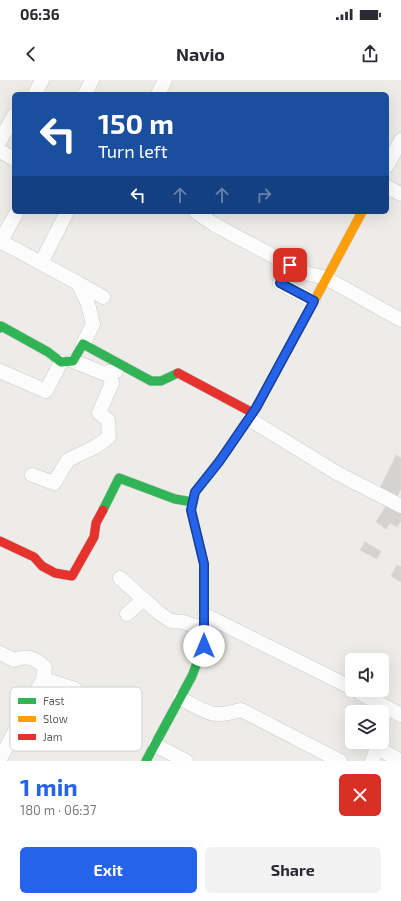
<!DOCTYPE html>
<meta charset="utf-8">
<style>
body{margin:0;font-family:"Exo 2",sans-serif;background:#f2f2f3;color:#2b2b33;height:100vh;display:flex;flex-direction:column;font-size:15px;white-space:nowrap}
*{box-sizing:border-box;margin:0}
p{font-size:13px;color:#7c7c81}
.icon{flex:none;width:22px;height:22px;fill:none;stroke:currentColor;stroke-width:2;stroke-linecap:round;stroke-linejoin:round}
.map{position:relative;height:681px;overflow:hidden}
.drawer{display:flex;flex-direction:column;background:#fff;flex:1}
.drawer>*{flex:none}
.banner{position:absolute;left:12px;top:12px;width:377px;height:122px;border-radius:6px;box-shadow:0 4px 16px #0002;background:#1a4fa0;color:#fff;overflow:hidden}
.buttons{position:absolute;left:345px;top:573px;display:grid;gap:8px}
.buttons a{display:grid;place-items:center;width:44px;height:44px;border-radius:6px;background:#fff;box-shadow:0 4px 16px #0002;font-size:20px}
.pin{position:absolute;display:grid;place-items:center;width:34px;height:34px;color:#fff;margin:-17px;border-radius:8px;box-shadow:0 2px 6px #0006}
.me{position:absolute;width:44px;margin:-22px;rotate:0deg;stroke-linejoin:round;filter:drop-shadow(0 0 3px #0008)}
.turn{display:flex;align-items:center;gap:14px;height:84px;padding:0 20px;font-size:18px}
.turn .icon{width:52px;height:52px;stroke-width:2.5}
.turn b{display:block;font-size:28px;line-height:34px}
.lanes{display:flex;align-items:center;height:38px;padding:0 20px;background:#0003;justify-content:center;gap:20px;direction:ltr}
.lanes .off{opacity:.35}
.round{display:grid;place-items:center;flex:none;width:42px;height:42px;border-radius:6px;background:#f2f2f3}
.summary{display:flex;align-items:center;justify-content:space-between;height:68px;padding:0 20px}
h1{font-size:24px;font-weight:700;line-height:30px;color:#2563eb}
.action{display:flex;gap:8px;margin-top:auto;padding:8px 20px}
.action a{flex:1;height:46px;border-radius:6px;background:#2563eb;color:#fff;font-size:16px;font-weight:700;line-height:46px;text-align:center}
.action a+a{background:#f2f2f3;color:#2b2b33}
.status{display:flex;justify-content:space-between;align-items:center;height:28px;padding:0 20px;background:#fff;direction:ltr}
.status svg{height:11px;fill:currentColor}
header{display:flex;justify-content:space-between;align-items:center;height:52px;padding:0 20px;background:#fff;font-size:18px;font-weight:700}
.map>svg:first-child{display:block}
</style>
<div class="status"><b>06:36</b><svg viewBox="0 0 49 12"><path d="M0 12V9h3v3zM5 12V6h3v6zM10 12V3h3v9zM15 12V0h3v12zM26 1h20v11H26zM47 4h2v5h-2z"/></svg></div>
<header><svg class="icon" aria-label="back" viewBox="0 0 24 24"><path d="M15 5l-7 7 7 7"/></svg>Navio<svg class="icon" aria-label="share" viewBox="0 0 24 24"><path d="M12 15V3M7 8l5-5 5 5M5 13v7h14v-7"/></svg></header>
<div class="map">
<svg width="401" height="681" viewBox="0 0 401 681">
<rect width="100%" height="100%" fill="#edece8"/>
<path fill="#d4d3d1" stroke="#dcdbd8" d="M396 375 401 378V409L397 416 380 408Z
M387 424 401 433V441L397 447 390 443 386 449 376 442Z
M365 462 381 471 377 479 360 470Z
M397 485 401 487V502L391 496Z"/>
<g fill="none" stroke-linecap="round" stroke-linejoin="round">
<defs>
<path id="street" d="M35 14 42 0
M85 14 92 0
M158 14 165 0
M0 61 14 35
M0 71 14 79
M387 86 401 60
M387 107 401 114
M196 132 215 145 305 193 326 198 401 240
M0 161 78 203
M0 162 17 132
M41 183 67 132
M290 185 280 203 313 221
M83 264 93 244 88 224 78 203 103 217
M73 281 103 293 116 291
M0 291 46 311 61 282
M249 339 337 393 401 426
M32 395 54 403 68 380 95 367 109 357 108 340 99 333 112 303 108 292
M120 498 159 533 171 541 183 542 205 549
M127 534 144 519
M205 535 352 608
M0 573 14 580C27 575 35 578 45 587L43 599 0 679
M43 599 75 609
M360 613 401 635
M180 618C207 632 210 639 241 630L340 681
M155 665 186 681
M377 668 401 681
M372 681 379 662"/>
<path id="fast" d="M0 248 1 246 48 272 61 282 73 281 83 264 151 301H161L178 293
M103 430 119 398 175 419 193 422
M146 681 192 596 204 565V484L191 430 195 412 226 372"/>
<path id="slow" d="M312 225 362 132"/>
<path id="jam" d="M178 293 253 333
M226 372 256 328 312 225
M0 461 34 477 42 486 55 493 72 496 94 457 96 443 103 430"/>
</defs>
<use href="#street" stroke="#cacaca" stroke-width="15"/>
<use href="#fast" stroke="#c9c9c9" stroke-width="10"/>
<use href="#slow" stroke="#c9c9c9" stroke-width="10"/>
<use href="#jam" stroke="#c9c9c9" stroke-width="10"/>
<use href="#street" stroke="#fcfcfc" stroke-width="14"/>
<use href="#fast" stroke="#30b455" stroke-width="9"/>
<use href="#slow" stroke="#ff9f0a" stroke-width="9"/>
<use href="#jam" stroke="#e5322d" stroke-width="9"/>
</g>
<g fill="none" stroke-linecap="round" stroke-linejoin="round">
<defs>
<path id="route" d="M204 566V484L191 430 195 412 219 382 256 328 314 221 280 203 290 185"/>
</defs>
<use href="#route" stroke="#184099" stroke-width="10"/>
<use href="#route" stroke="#2563eb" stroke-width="7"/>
</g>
<rect x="10" y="607" width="132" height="64" rx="6" fill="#fff" stroke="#cfd0d1" stroke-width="1"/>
<rect x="18" y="618" width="18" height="6" fill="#30b455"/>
<rect x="18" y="636" width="18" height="6" fill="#ff9f0a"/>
<rect x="18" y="654" width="18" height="6" fill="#e5322d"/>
<g font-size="11" fill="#5e6166">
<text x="43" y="625">Fast</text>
<text x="43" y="643">Slow</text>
<text x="43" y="661">Jam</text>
</g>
</svg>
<div class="buttons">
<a><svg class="icon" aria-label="sound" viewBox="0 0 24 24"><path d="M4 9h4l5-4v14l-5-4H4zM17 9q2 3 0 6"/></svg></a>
<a><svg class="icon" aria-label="layers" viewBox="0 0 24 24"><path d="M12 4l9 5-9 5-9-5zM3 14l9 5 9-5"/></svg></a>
</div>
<div class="pin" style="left:290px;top:185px;background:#d93025"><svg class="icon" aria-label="arrive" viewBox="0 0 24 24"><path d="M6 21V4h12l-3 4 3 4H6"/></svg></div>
<svg class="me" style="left:204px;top:566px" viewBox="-20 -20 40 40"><circle r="19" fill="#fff"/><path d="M0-13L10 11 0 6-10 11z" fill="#2563eb"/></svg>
<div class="banner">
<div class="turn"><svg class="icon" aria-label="left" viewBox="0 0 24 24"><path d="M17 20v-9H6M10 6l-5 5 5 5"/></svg><div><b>150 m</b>Turn left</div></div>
<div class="lanes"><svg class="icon" aria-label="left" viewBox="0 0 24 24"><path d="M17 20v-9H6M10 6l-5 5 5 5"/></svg><svg class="icon off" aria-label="ahead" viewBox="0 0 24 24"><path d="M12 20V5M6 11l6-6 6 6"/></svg><svg class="icon off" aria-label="ahead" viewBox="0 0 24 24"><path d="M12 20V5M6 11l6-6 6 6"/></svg><svg class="icon off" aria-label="right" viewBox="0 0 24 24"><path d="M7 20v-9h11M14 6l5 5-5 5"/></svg></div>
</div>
</div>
<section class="drawer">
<div class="summary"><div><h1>1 min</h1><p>180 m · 06:37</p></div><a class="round" style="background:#d93025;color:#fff"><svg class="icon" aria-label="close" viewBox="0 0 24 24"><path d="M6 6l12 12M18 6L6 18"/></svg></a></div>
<div class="action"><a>Exit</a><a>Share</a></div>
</section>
